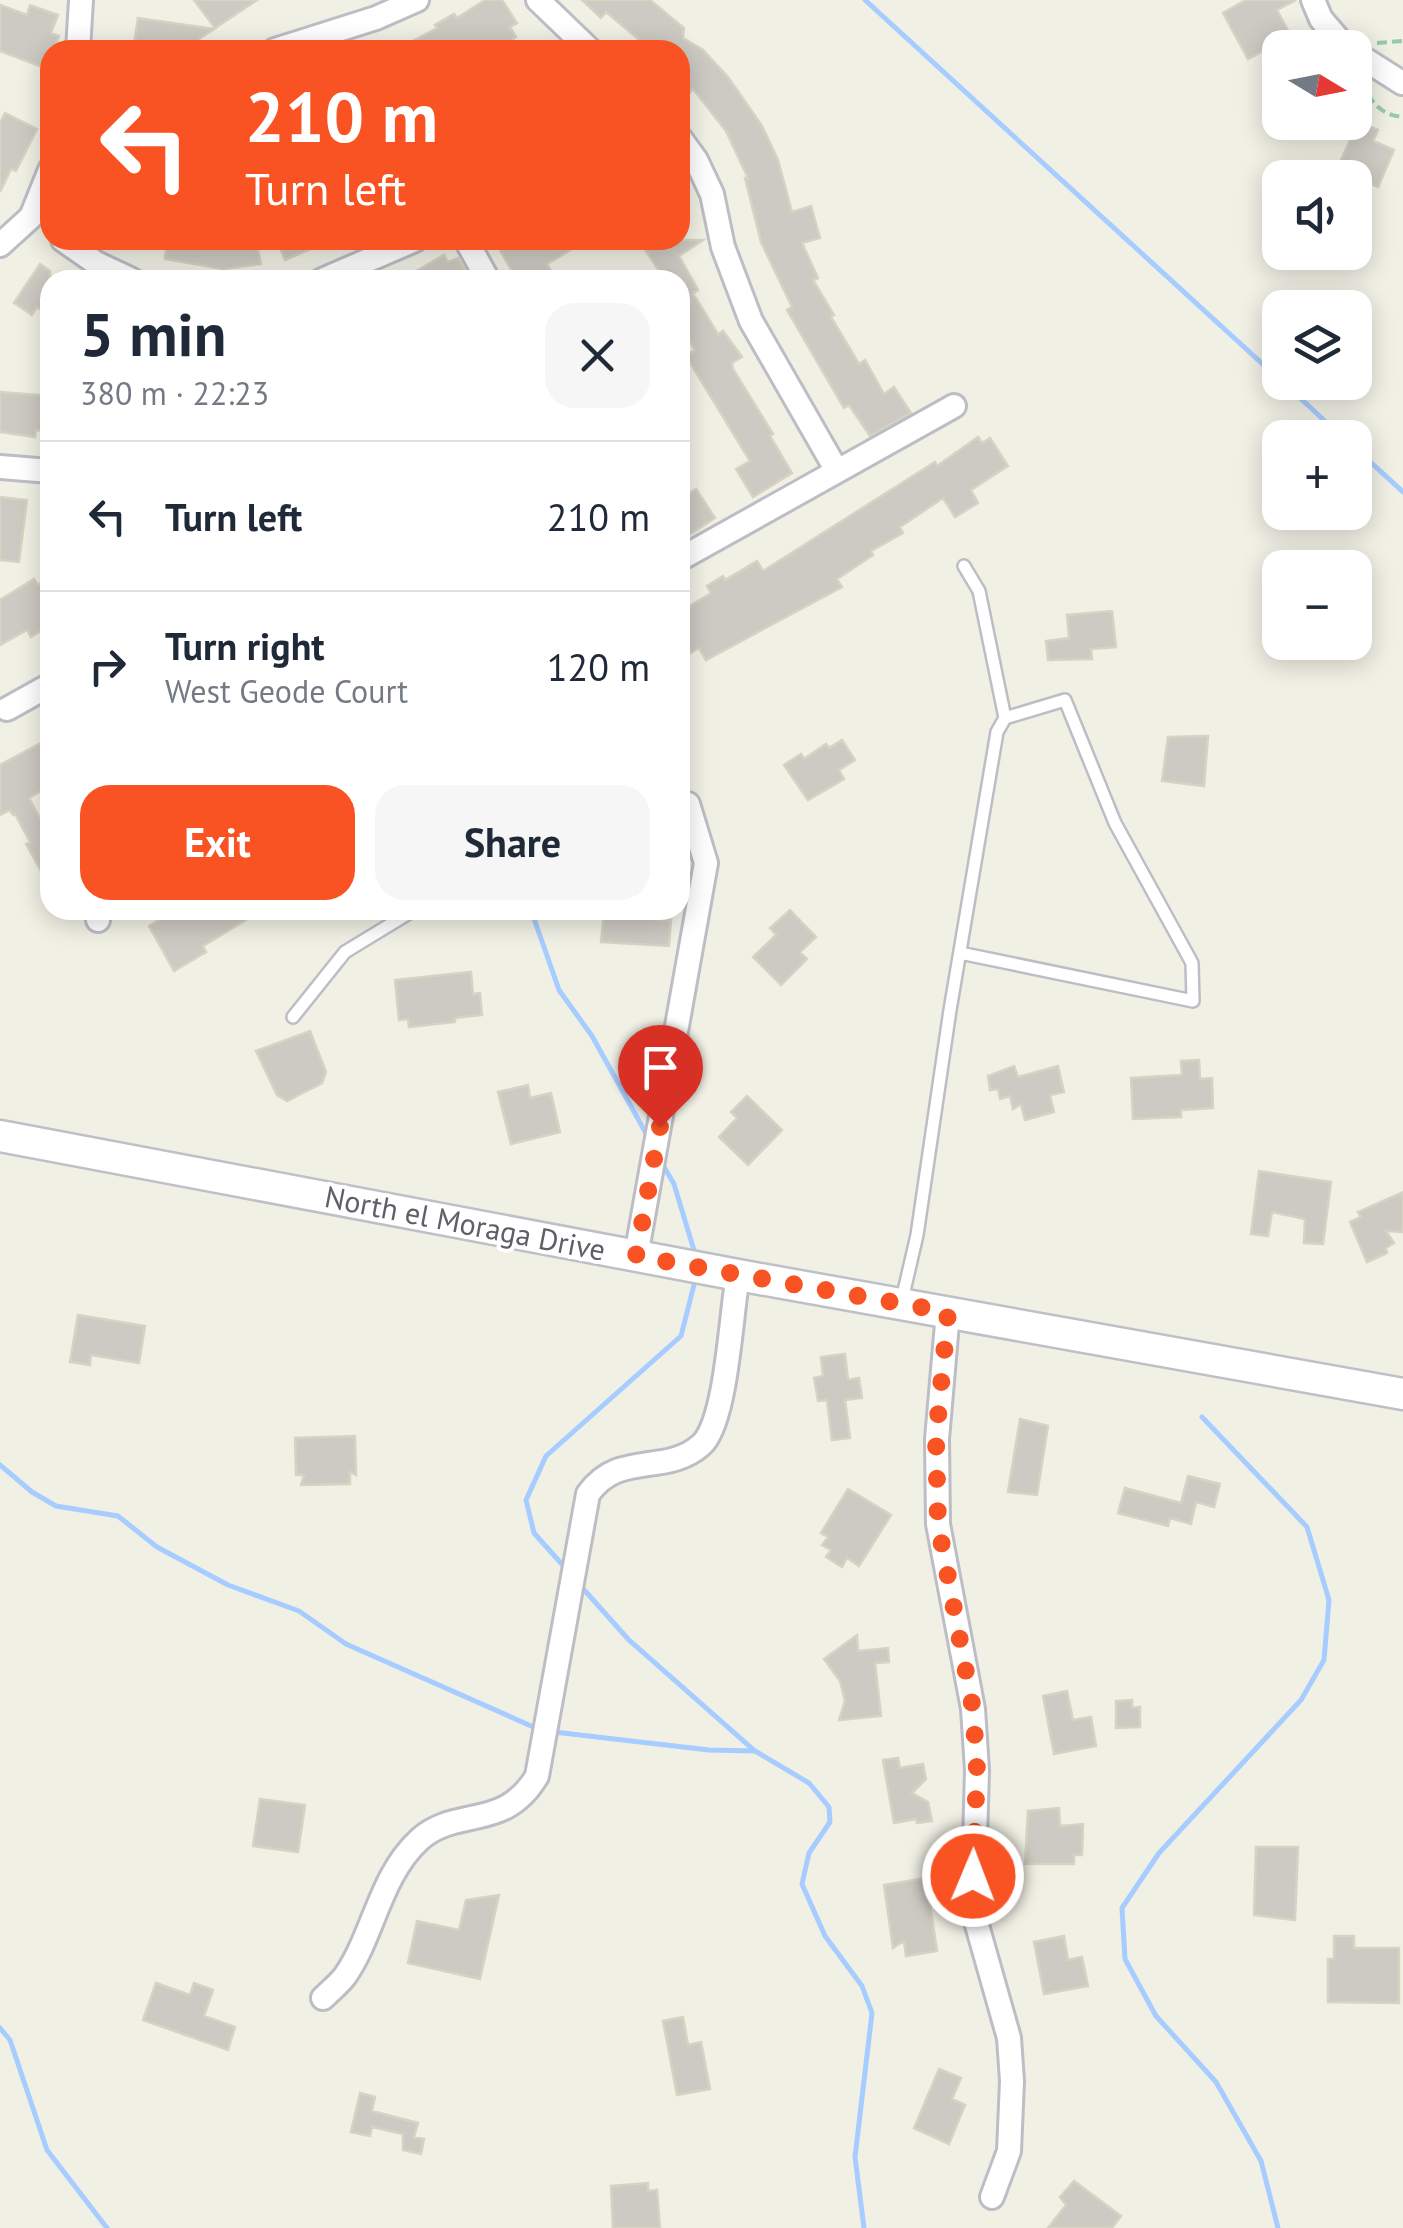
<!DOCTYPE html>
<meta charset="utf-8">
<style>
body{margin:0;font-family:"PT Sans",sans-serif;background:#f6f6f7;color:#1f2937;height:100vh;display:flex;flex-direction:column;font-size:38px;white-space:nowrap}
*{box-sizing:border-box;margin:0}
p{font-size:32px;color:#747a83}
.icon{flex:none;width:55px;height:55px;fill:none;stroke:currentColor;stroke-width:2;stroke-linecap:round;stroke-linejoin:round}
.map{position:relative;flex:1;overflow:hidden}
.side{position:absolute;left:40px;top:270px;width:650px;height:650px;display:flex;flex-direction:column;background:#fff;border-radius:30px;box-shadow:0 5px 25px #0003}
.side>*{flex:none}
.top-card{position:absolute;left:40px;top:40px;width:650px;height:210px;border-radius:30px;box-shadow:0 5px 25px #0003;background:#f95323;color:#fff;overflow:hidden}
.needle{width:65px;rotate:100deg}
.tools{position:absolute;left:1262px;top:30px;display:grid;gap:20px}
.tools a{display:grid;place-items:center;width:110px;height:110px;border-radius:20px;background:#fff;box-shadow:0 5px 25px #0003;font-size:50px}
.pin{position:absolute;display:grid;place-items:center;width:85px;height:85px;color:#fff;margin:-102px -42px;border-radius:50% 50% 50% 0;rotate:-45deg;box-shadow:0 0 10px #0007}
.pin .icon{rotate:45deg}
.me{position:absolute;width:110px;margin:-55px;rotate:1deg;stroke-linejoin:round;filter:drop-shadow(0 0 8px #0008)}
.turn{display:flex;align-items:center;gap:35px;height:210px;padding:0 40px;font-size:45px}
.turn .icon{width:130px;height:130px;stroke-width:2.5}
.turn b{display:block;font-size:70px;line-height:85px}
.round{display:grid;place-items:center;flex:none;width:105px;height:105px;border-radius:30px;background:#f6f6f7}
.overview{display:flex;align-items:center;justify-content:space-between;height:170px;padding:0 40px}
h1{font-size:60px;font-weight:700;line-height:75px}
.action{display:flex;gap:20px;margin-top:auto;padding:20px 40px}
.action a{flex:1;height:115px;border-radius:30px;background:#f95323;color:#fff;font-size:40px;font-weight:700;line-height:115px;text-align:center}
.action a+a{background:#f6f6f7;color:#1f2937}
ul{padding:0;list-style:none}
li{display:flex;align-items:center;gap:30px;height:150px;padding:0 40px;border-top:2px solid #e0e1e3}
li div{flex:1}
li b{display:block;font-size:38px}
li em{font-style:normal}
.map>svg:first-child{display:block}
</style>
<div class="map">
<svg width="1403" height="2228" viewBox="0 0 1403 2228">
<rect width="100%" height="100%" fill="#f1f0e5"/>
<g fill="none" stroke-linecap="round" stroke-linejoin="round">
<path stroke="#a7ccff" stroke-width="5" d="M865 0 1280 380
M1283 382 1343 438
M1355 448 1403 492
M531 910 559 990 592 1036 648 1137
M660 1160 674 1184 696 1257
M1202 1417 1307 1527 1329 1600 1324 1660 1301 1700 1159 1853 1122 1908 1125 1959 1156 2016 1216 2082 1261 2161 1278 2228
M0 1465 32 1492 56 1506 118 1516 157 1547 228 1585 299 1611 346 1644 538 1729
M568 1571 534 1533 526 1500 546 1456 681 1336 696 1277
M578 1583 628 1639 755 1751
M554 1732 709 1750 755 1751 809 1783 829 1807 830 1822 809 1853 802 1884 825 1936 862 1986 872 2013 855 2157 864 2228
M0 2028 10 2040 47 2150 107 2228"/>
</g>
<path fill="#cccac2" stroke="#d6d3c3" stroke-width="2.5" d="M194 0H257L215 28Z
M485 0H502L517 23 510 27 516 37 497 50H396L437 28 435 25 454 14 457 18Z
M582 0H650L684 28 683 38 703 50 728 77 762 126 778 160 792 212 811 206 820 238 802 243 818 278 813 280 834 315 831 317 859 364 865 360 884 394 894 387 911 413 870 436 849 405 844 408 787 310 792 307 761 242 745 178H748L726 131 693 89 680 103V50H636L643 43 606 12 601 18Z
M1246 0H1296L1277 10 1291 36 1248 59 1223 13Z
M0 5 27 15 30 5 58 15 51 33 59 36 54 50H50V70L0 51Z
M138 18 214 29 199 39 198 50H133Z
M5 113 37 129 16 171 11 169 0 192V123Z
M1358 122 1378 130 1373 141 1394 150 1378 187 1337 169Z
M167 240H256L261 264 223 269 165 259Z
M277 240H331L285 260Z
M503 240H587L547 264 556 280H517L500 250 507 248Z
M650 240H703L679 256 698 290 693 294 718 334 723 331 742 357 732 363 733 369 773 434 770 436 792 473 753 497 736 469 750 461 686 356 695 350 680 326V280H665L642 245Z
M444 255 448 262 458 258 471 280H401Z
M40 264 50 271V316L37 307 32 315 14 303Z
M0 392 50 396V432L36 430 35 437 0 432Z
M978 437 982 443 990 438 1008 466 971 490 978 503 955 517 943 498 900 527 903 533 871 551 873 555 837 579 842 587 706 660 699 648 680 659V612L711 593 707 586 723 576 725 580 757 561 763 571 935 462 937 466Z
M696 489 715 518 686 537 680 529V499Z
M0 497 27 500 19 562 0 560Z
M50 577V625L31 637 27 630 0 645V600L34 579 38 585Z
M1112 611 1116 647 1091 649 1092 659 1048 660 1046 641 1069 638 1067 615Z
M1208 736 1204 786 1162 781 1168 737Z
M50 738V786L29 798 42 822 50 817V887L26 844 30 842 15 814 13 815 10 810 0 815V765Z
M842 740 855 760 839 770 844 779 808 800 784 765 801 754 804 759 826 744 829 748Z
M176 910H262L203 946 206 952 174 971 149 926Z
M604 910 652 912V919L671 920 669 946 601 942Z
M790 910 816 937 800 952 807 959 781 985 753 957 776 935 770 928Z
M471 972 473 994 480 993 482 1015 455 1018V1022L409 1027 408 1019 399 1020 395 980Z
M310 1031 326 1072 322 1083 287 1101 277 1095 256 1051Z
M1199 1060 1200 1079 1212 1078 1213 1108 1181 1110V1117L1133 1119 1131 1078 1182 1075 1181 1061Z
M1014 1066 1018 1077 1058 1066 1064 1092 1050 1095 1054 1112 1025 1120 1021 1104 1013 1109 1010 1096 1000 1099 998 1089 990 1090 988 1076Z
M528 1085 530 1098 551 1093 560 1132 511 1144 498 1092Z
M747 1096 782 1130 748 1165 719 1137 737 1118 731 1112Z
M1259 1171 1331 1182 1323 1244 1304 1243 1305 1219 1272 1212 1268 1236 1251 1234Z
M1403 1192V1232L1386 1231 1394 1243 1386 1248 1387 1253 1367 1262 1350 1222 1361 1217 1358 1212Z
M78 1315 145 1326 139 1363 91 1355 90 1365 70 1362Z
M845 1354 848 1380 859 1378 862 1398 845 1400 850 1438 832 1440 827 1400 818 1401 814 1378 823 1376 821 1357Z
M1020 1419 1048 1426 1037 1495 1008 1492Z
M355 1436 356 1475 350 1472V1484L301 1485 304 1475H296L295 1438Z
M1188 1476 1220 1484 1214 1507 1196 1502 1191 1524 1170 1518 1168 1526 1118 1513 1125 1488 1181 1503Z
M848 1489 891 1515 859 1566 847 1558 842 1567 826 1557 831 1550 822 1545 828 1537 821 1533Z
M857 1635 858 1651 888 1648 889 1662 875 1663 881 1716 839 1720 845 1701 840 1681 824 1659Z
M1067 1691 1073 1720 1091 1717 1096 1746 1054 1754 1043 1696Z
M1132 1700V1708L1140 1707V1727L1116 1728V1701Z
M898 1758 900 1768 923 1764 926 1779 912 1793 928 1802 932 1821 917 1823 916 1819 894 1823 883 1760Z
M260 1799 305 1805 298 1852 253 1846Z
M1059 1808 1060 1826 1083 1824 1082 1855H1074V1864H1025L1028 1811Z
M1256 1847H1298L1295 1920 1254 1915Z
M926 1878 937 1951 906 1956 904 1941 893 1948 884 1885Z
M499 1895 480 1979 408 1963 417 1921 459 1930 466 1900Z
M1064 1936 1068 1960 1082 1957 1088 1986 1044 1994 1034 1942Z
M1334 1936H1354V1948H1399V2003L1328 2002V1959H1334Z
M156 1983 190 1995 194 1983 213 1990 204 2016 235 2027 228 2050 143 2020Z
M683 2017 688 2045 701 2042 710 2089 677 2095 663 2021Z
M939 2069 961 2078 952 2099 965 2105 949 2144 914 2128Z
M360 2093 375 2097 372 2111 418 2123 414 2137 424 2139 421 2154 403 2150V2134L372 2127 370 2136 351 2132Z
M1074 2181 1121 2216 1112 2228H1048L1066 2205 1060 2197Z
M648 2183V2191L657 2190 660 2228H613L611 2186Z"/>
<g fill="none" stroke-linecap="round" stroke-linejoin="round">
<defs>
<path id="lane" d="M964 566 979 591 1005 718
M293 1017 345 952 414 910
M901 1304 917 1235 950 1010 997 732 1005 718 1065 700 1115 823 1192 963 1193 1001 960 953"/>
<path id="street" d="M538 0 590 50
M1313 0 1321 19 1346 48
M78 50 81 0
M275 50 376 18 417 0
M1355 53 1402 83
M680 138 696 160 712 194 723 247 751 321 837 471
M63 240 96 263 132 280
M466 240 488 280
M0 245 31 217 50 170
M322 280 415 240
M0 467 50 471
M680 559 954 406
M7 709 50 685
M98 920 100 910
M636 1256 706 863 688 804
M948 1312 937 1439 938 1524 973 1709 977 1770 973 1911 1009 2038 1012 2081 1009 2151 992 2197
M323 1998C330 1991 339 1984 345 1976 374 1934 380 1876 419 1840 456 1806 504 1832 537 1776L588 1494C606 1469 626 1467 655 1463 673 1461 691 1456 704 1442 727 1414 731 1314 738 1275"/>
<path id="secondary" d="M0 1136 738 1275 1403 1394"/>
</defs>
<use href="#lane" stroke="#bdbec5" stroke-width="16"/>
<use href="#street" stroke="#bdbec5" stroke-width="28"/>
<use href="#secondary" stroke="#bec0c7" stroke-width="35"/>
<path stroke="#97caad" stroke-width="4" stroke-dasharray="10 5" stroke-linecap="butt" d="M1377 43 1403 41
M1361 81C1371 101 1379 115 1403 117"/>
<use href="#lane" stroke="#fff" stroke-width="11"/>
<use href="#street" stroke="#fff" stroke-width="22"/>
<use href="#secondary" stroke="#fff" stroke-width="30"/>
</g>
<g fill="none" stroke-linecap="round" stroke-linejoin="round">
<path stroke="#f95323" stroke-width="18" stroke-dasharray="0 32.4" d="M660 1127 636 1256 948 1312 936 1438 938 1524 973 1709 977 1770 973 1876"/>
</g>
<g text-anchor="middle" stroke-width="8" stroke-linejoin="round" paint-order="stroke">
<g font-size="30" fill="#5d6067" stroke="#fff">
<text transform="translate(465 1224) rotate(11)" y="10">North el Moraga Drive</text>
</g>
</g>
</svg>
<div class="tools">
<a><svg class="needle" viewBox="-14 -14 28 28"><path d="M0-13l5 13h-10z" fill="#e53935"/><path d="M0 13l5-13h-10z" fill="#747a83"/></svg></a>
<a><svg class="icon" aria-label="sound" viewBox="0 0 24 24"><path d="M4 9h4l5-4v14l-5-4H4zM17 9q2 3 0 6"/></svg></a>
<a><svg class="icon" aria-label="layers" viewBox="0 0 24 24"><path d="M12 4l9 5-9 5-9-5zM3 14l9 5 9-5"/></svg></a>
<a>+</a>
<a>−</a>
</div>
<div class="pin" style="left:660px;top:1127px;background:#d93025"><svg class="icon" aria-label="arrive" viewBox="0 0 24 24"><path d="M6 21V4h12l-3 4 3 4H6"/></svg></div>
<svg class="me" style="left:973px;top:1876px" viewBox="-20 -20 40 40"><circle r="17" fill="#f95323" stroke="#fff" stroke-width="3"/><path d="M0-11L8 9 0 5-8 9z" fill="#fff"/></svg>
<div class="top-card">
<div class="turn"><svg class="icon" aria-label="left" viewBox="0 0 24 24"><path d="M17 20v-9H6M10 6l-5 5 5 5"/></svg><div><b>210 m</b>Turn left</div></div>
</div>
<section class="side">
<div class="overview"><div><h1>5 min</h1><p>380 m · 22:23</p></div><a class="round"><svg class="icon" aria-label="close" viewBox="0 0 24 24"><path d="M6 6l12 12M18 6L6 18"/></svg></a></div>
<ul>
<li><svg class="icon" aria-label="left" viewBox="0 0 24 24"><path d="M17 20v-9H6M10 6l-5 5 5 5"/></svg><div><b>Turn left</b></div><em>210 m</em></li>
<li><svg class="icon" aria-label="right" viewBox="0 0 24 24"><path d="M7 20v-9h11M14 6l5 5-5 5"/></svg><div><b>Turn right</b><p>West Geode Court</p></div><em>120 m</em></li>
</ul>
<div class="action"><a>Exit</a><a>Share</a></div>
</section>
</div>
